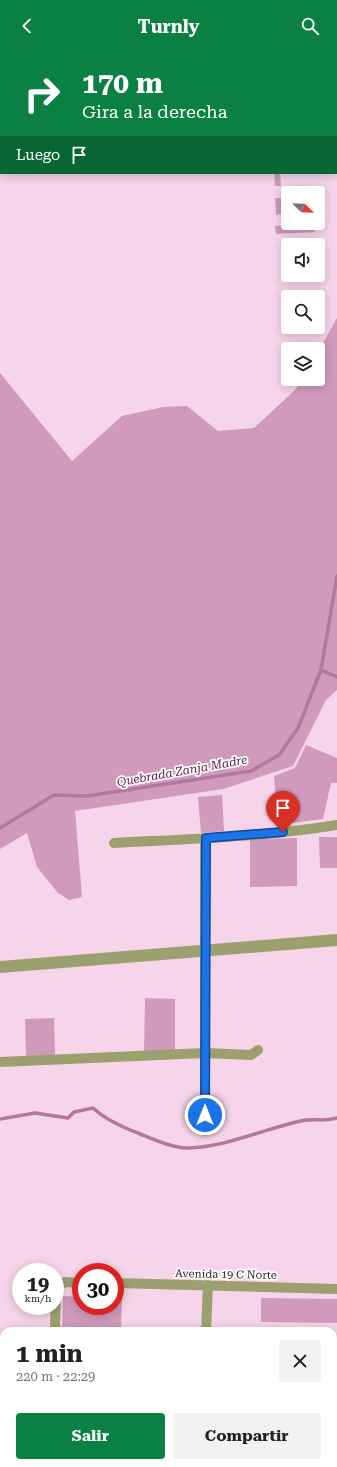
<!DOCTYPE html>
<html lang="es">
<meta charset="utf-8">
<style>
body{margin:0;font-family:"Roboto Serif",serif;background:#f2f2f2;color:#202124;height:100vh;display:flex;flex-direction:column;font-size:15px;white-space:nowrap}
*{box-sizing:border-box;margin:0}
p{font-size:13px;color:#757577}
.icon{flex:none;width:22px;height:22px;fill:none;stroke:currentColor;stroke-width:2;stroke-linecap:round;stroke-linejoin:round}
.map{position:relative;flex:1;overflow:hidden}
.panel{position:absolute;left:0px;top:1275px;width:337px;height:140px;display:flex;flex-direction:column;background:#fff;border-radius:12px 12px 0 0;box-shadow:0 2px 10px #0003}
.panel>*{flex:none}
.hud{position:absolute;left:0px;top:0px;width:337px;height:122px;box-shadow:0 2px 10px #0003;background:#0b8043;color:#fff;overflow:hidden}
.needle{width:26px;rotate:113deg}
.tools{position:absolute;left:281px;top:134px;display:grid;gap:8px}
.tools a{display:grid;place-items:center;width:44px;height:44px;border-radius:4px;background:#fff;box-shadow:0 2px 10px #0003;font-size:20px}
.speed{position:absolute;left:12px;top:1211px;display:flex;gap:8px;font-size:20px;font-weight:700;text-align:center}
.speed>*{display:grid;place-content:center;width:52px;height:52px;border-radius:50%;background:#fff;box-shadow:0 2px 10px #0003;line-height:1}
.speed small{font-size:10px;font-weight:400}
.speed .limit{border:6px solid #d22;background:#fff;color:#111}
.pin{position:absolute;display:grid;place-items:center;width:34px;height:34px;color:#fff;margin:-41px -17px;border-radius:50% 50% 50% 0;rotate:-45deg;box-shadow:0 0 4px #0007}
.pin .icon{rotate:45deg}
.me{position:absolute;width:44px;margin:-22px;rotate:0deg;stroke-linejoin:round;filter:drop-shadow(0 0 3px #0008)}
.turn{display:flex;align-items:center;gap:14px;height:84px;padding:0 16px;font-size:18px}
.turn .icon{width:52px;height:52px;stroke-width:2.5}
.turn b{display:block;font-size:28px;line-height:34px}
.then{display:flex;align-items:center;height:38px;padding:0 16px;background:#0003;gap:8px;font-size:15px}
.round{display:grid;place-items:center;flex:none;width:42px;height:42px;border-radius:4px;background:#f2f2f2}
.head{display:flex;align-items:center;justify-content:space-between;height:68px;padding:0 16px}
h1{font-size:24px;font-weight:700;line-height:30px}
.cta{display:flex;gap:8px;margin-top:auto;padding:8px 16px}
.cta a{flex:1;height:46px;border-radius:4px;background:#0b8043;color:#fff;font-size:16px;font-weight:700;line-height:46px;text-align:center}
.cta a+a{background:#f2f2f2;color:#202124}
header{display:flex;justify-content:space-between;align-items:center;height:52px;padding:0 16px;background:#0b8043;color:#fff;font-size:18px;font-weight:700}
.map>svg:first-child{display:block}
</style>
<header><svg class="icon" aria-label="back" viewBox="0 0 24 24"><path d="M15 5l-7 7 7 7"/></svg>Turnly<svg class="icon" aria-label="search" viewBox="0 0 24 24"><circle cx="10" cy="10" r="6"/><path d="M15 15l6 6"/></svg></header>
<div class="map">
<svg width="337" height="1415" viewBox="0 0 337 1415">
<rect width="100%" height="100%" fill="#f6d4e9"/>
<path fill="#cf9abb" d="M274 121H280L281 134H275Z
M275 146H281L282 162 276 163Z
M314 172 315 180 276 182 275 174Z
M337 266V638L326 648 293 714 223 737 75 759 82 845 69 848 58 841 37 815 27 781 0 797V321L72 409 122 364 163 355 187 354 218 379 254 376 295 338 302 327H318V300Z
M306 693 337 706V731H331L323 767 278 773 274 724 295 716Z
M222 743 224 779 201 781 198 745Z
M319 785H337V816H320Z
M297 786V834L250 835V787Z
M145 946 175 947V1002H144Z
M54 966 55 1003 26 1005 25 967Z
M63 1244 81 1245V1254H115V1246H122L121 1279H62Z
M261 1246 337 1247V1271L261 1270Z
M56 1411H115V1415H56Z"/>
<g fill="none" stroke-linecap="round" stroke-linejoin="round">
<path stroke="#b4779e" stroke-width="3.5" d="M321 618 337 625
M0 776 54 743 87 744 251 719 279 703 298 676 321 618 337 524
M0 1067 35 1061 68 1066 74 1060 93 1056C106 1068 122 1075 138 1081 153 1087 172 1096 188 1096 227 1095 263 1077 301 1069 313 1066 325 1070 337 1066"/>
<path stroke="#9ca06e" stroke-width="10" d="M114 791C188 787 264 785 337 773
M0 1010 205 1001 251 1003 258 998
M205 1079V786
M115 1231 337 1237
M55 1279 56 1236 65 1230 81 1231
M206 1279 208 1233
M52 1415 53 1411
M202 1415V1411"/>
<path stroke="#9ca06e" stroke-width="12" d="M0 915 337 888"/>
</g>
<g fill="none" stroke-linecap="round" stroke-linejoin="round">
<defs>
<path id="route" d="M205 1063 206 786 283 780"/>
</defs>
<use href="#route" stroke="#114b97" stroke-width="10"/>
<use href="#route" stroke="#1a73e8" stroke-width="7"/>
</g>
<g text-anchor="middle" stroke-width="3.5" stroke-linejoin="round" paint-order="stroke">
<g font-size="11" fill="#22161d" stroke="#fff">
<text transform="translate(226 1222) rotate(1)" y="4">Avenida 19 C Norte</text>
</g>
<g font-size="12" font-style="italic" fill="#5f154a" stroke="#fff">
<text transform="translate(182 719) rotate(-10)" y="4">Quebrada Zanja Madre</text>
</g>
</g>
</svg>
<div class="tools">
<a><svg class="needle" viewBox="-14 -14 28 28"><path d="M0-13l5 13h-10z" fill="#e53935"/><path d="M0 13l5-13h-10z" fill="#757577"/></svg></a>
<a><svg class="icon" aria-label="sound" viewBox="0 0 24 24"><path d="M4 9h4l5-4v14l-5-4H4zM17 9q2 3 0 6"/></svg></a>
<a><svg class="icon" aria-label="search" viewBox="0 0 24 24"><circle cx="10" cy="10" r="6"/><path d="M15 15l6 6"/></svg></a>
<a><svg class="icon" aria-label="layers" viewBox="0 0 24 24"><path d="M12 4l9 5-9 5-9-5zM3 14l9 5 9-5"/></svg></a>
</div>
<div class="speed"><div>19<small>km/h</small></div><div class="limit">30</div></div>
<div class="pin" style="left:283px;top:780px;background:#d93025"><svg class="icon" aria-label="arrive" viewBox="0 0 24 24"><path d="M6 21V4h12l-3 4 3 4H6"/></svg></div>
<svg class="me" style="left:205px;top:1063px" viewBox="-20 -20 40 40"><circle r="17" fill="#1a73e8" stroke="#fff" stroke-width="3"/><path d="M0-11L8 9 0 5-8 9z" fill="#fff"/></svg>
<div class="hud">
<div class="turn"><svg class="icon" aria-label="right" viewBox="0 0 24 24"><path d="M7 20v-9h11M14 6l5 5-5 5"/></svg><div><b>170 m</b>Gira a la derecha</div></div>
<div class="then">Luego<svg class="icon" aria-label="arrive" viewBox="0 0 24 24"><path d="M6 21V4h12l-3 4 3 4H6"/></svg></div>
</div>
<section class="panel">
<div class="head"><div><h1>1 min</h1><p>220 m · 22:29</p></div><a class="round"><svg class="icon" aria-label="close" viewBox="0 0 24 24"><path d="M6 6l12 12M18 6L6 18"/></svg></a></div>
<div class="cta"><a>Salir</a><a>Compartir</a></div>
</section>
</div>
